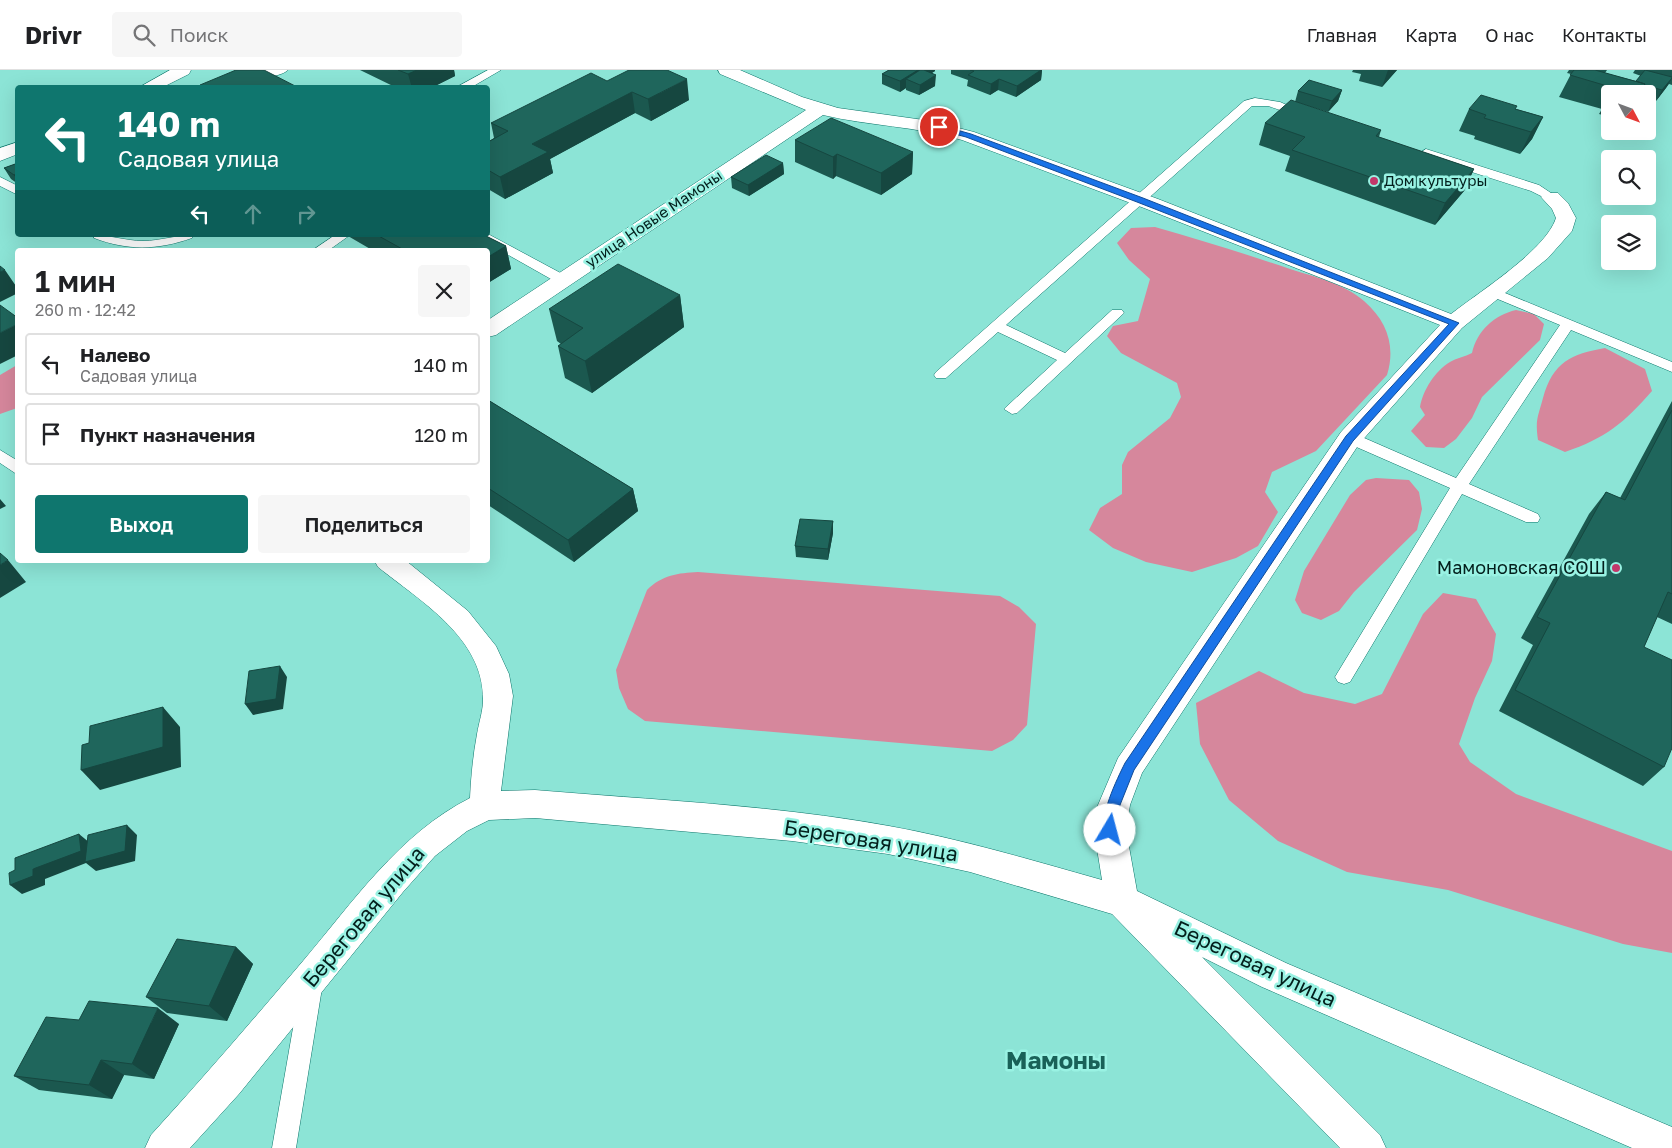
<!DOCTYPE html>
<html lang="ru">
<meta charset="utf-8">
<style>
body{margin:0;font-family:"Golos Text",sans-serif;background:#f6f6f6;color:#202124;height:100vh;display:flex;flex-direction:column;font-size:19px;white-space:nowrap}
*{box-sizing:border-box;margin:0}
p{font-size:16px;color:#757577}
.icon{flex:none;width:28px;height:28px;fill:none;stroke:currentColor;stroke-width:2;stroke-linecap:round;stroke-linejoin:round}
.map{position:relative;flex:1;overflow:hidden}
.drawer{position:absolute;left:15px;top:178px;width:475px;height:315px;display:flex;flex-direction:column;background:#fff;border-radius:5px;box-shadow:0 5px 20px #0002}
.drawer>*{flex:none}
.banner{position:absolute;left:15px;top:15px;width:475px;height:152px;border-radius:5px;box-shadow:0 5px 20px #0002;background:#0f766e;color:#fff;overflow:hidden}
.needle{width:32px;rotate:131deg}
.buttons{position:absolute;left:1601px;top:15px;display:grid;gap:10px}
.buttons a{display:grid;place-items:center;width:55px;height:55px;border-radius:5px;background:#fff;box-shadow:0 5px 20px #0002;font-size:25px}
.pin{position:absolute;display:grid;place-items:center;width:42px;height:42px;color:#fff;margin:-21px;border:2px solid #fff;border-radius:50%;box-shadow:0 1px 5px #0007}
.me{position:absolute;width:55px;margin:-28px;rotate:8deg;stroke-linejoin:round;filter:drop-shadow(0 0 4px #0008)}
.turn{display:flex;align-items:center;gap:18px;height:105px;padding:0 20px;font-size:22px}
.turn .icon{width:65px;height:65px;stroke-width:2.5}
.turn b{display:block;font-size:35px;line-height:42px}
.lanes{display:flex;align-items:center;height:48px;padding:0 20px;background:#0003;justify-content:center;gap:25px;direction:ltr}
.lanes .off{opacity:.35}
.round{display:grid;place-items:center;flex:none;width:52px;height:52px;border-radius:5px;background:#f6f6f6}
.overview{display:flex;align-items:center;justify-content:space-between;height:85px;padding:0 20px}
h1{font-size:30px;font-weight:600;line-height:38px}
.button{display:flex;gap:10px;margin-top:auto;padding:10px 20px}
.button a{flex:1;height:58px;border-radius:5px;background:#0f766e;color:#fff;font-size:20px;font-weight:600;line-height:58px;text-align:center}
.button a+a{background:#f6f6f6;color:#202124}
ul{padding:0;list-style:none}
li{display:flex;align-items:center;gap:15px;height:62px;margin:0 10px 8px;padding:0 10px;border:2px solid #e0e0e0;border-radius:5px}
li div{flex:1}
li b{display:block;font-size:19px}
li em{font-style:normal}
header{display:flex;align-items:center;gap:30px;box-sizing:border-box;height:70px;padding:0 25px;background:#fff;border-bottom:1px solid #e0e0e0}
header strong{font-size:24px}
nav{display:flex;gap:28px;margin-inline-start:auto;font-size:18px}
.search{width:350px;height:45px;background:#f6f6f6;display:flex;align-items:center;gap:12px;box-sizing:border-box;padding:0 18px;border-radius:5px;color:#757577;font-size:19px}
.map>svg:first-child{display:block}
</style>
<header>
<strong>Drivr</strong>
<div class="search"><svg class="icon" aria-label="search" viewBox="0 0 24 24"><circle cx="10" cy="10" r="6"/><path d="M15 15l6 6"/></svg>Поиск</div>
<nav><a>Главная</a><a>Карта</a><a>О нас</a><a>Контакты</a></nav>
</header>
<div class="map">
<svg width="1672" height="1078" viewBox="0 0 1672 1078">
<rect width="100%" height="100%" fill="#8ce4d6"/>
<path fill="#d6879c" d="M1155 157C1201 170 1246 184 1290 199 1315 207 1343 213 1364 231 1387 251 1396 276 1387 305L1316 381 1272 402 1265 422 1278 442 1258 476 1236 488 1192 502 1146 492 1113 478 1089 460 1100 438 1122 424V395L1128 382 1170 348 1181 327 1177 313 1121 283 1107 266 1113 256 1138 251 1150 209 1129 190 1117 173 1131 158Z
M1516 240 1534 244 1544 254 1540 270 1482 327 1472 348 1456 369 1444 378 1426 377 1411 361 1425 345 1420 337C1423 320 1435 301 1450 292 1456 288 1465 287 1472 283 1477 261 1494 245 1516 240Z
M1605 278 1645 299 1652 321C1624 353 1606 368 1565 382L1538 370C1535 349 1538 347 1543 328 1553 292 1571 284 1605 278Z
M17 295V338L0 344V305Z
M1376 408 1409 410 1419 422 1422 439 1417 460 1354 522 1339 541 1321 550 1302 543 1295 530 1304 501 1350 425 1366 410Z
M698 502 1000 526 1019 537 1036 554 1027 655 1013 670 992 681 645 651 628 639 619 618 616 600 647 520C662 505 678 503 698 502Z
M1443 523 1476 529 1496 564 1492 591 1475 628 1459 674 1470 692 1516 724 1672 781V883L1623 874 1448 820 1347 802 1278 771 1229 730 1200 674 1196 633 1259 601 1304 623 1355 634 1382 624 1423 544Z"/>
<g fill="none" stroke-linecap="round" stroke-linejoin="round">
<defs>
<path id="service" d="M241 0H288C278 9 251 9 241 0Z
M488 0H501L470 18H455Z
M1255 28 1280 32 1310 45 1304 48 1268 36H1252L1006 255 1065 283 1112 240H1122L1124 243 1017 343 1012 344 1004 339 1057 290 998 262 946 308H936L934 305 936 302 1244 31Z
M1426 79 1539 115 1557 127 1551 131 1531 121 1422 86 1420 83Z
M0 107 18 116V125L0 116Z
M488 164 568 207 570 210 568 213H558L473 165Z
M93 165C110 165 126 171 143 171 160 171 176 165 193 165L192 168C158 180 128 181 94 168Z
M335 165H350L329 180H313Z
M1493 218 1672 292V302L1571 260 1469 414 1538 444 1540 448 1538 452H1526L1462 424 1350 612 1344 614 1338 612 1335 607 1338 602 1450 418 1345 372 1342 368 1345 364H1355L1456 408 1560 255 1488 225 1486 222 1488 219Z
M0 380 18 391V405L0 393Z
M311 907 319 910 322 918 296 1078H272L300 918 303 910Z"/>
<path id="minor" d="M170 0H191L189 4 161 18H138Z
M718 0H740L802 27 838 38 931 51 974 62 1158 129 1451 244C1479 222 1546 180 1556 148L1552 139 1541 127 1544 123H1558L1568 133 1576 148 1572 161 1548 188 1462 258 1359 374 1142 703 1130 735 1126 760 1137 821 1286 893 1672 1057V1078H1632L1262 917 1202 887 1380 1065 1386 1078H1340L1112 844 970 802 888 784 792 771 535 748 489 750 467 761 435 786 403 822 239 1024 190 1078H145L151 1065C203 1008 253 950 303 891 353 832 399 764 470 728 471 707 473 685 477 664 479 652 483 641 483 630 484 568 420 531 378 497L374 490H405L468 541 496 576 509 604 513 626 501 721 535 720C652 730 774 735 889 756 961 769 1031 790 1102 810L1094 760 1098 735 1118 688 1341 362 1440 255 1144 138 962 70C916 56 869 56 823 45L496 265 488 267V250L806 40 720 4Z
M18 72V84L0 91V78Z"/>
</defs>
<use href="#service" stroke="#0b756a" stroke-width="1"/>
<use href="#minor" stroke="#0b756a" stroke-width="1"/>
<use href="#service" fill="#fff" fill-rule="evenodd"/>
<use href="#minor" fill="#fff" fill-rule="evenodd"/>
</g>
<path fill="#1b584f" d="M360 0H454L455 6 431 18H397Z
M889 0H935V1L932 3 935 16 919 25 906 20V18L900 22 882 14V4Z
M951 0H1042L1041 10 1016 27 998 20 990 25 967 16 968 10 951 4Z
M1353 0H1397L1382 17 1359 11 1361 4 1352 2Z
M1569 0H1607L1605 3 1636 11 1641 6 1633 3 1635 0H1672V15L1669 14 1656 31 1648 29V24H1610V47L1599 44 1602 39 1559 27 1571 4 1567 3Z
M607 11 689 30 651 51 635 43 550 89 553 103 505 129 488 119V72L494 68 491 53Z
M1342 20 1338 31 1328 42 1295 32 1298 21Z
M1469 39H1516L1543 47 1532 69 1520 84 1474 69 1475 66 1459 61Z
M1265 53 1381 60 1379 67 1474 99 1464 121 1435 155 1285 101 1290 86 1259 75Z
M795 70 913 82 912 104 881 125 836 106 833 109 795 92Z
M18 93V114L11 109 4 98Z
M783 93 784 104 749 126 732 118 731 107Z
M348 165H484L506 176 511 199 488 213V180H372L348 166Z
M680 225 684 257 592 323 565 308 558 276 561 274 557 271 549 239Z
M488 330 633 419 638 441 574 492 488 435Z
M1672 331V554L1657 547 1644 577 1664 697 1643 716 1499 641 1533 575 1521 568 1589 444 1606 422 1620 428Z
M833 451V463L828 490 796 487 795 476Z
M236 877 253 894 227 951 167 943 146 927Z
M79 950 179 954 154 1009 124 1005 112 1029 39 1020 14 1006Z"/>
<path fill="#164740" d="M417 0H454L455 6 431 18H412L408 4Z
M918 0H919L918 10 906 9V18L900 22V11Z
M922 0H935V1L921 9Z
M1041 0H1042L1041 10 1016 27 1017 16Z
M1388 0H1397L1382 17Z
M936 5 935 16 919 25 920 15Z
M1672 8 1666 18 1656 31 1662 20Z
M687 9 689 30 651 51 648 29Z
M999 9 998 20 990 25 991 14Z
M1342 20 1338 31 1328 42 1332 31Z
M632 22 635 43 550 89 553 103 505 129 500 107 532 74Z
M1543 47 1532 69 1520 84 1531 62Z
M913 82 912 104 881 125V103Z
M837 84 836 106 833 109V87Z
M783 93 784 104 749 126 748 115Z
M1474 99 1464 121 1435 155 1445 133Z
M18 103V112L14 105Z
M506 176 511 199 488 213V187Z
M5 200 18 219V223L0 232V202Z
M680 225 684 257 592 323 585 291Z
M18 254V285L0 294V263Z
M633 419 638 441 574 492 568 470Z
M0 429 6 436 0 439Z
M833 451V463L828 490V479Z
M8 490 26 512 0 528V495Z
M280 596 287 607 283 639 253 645 245 634Z
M163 637 180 657 181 697 100 720 81 700Z
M127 755 137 765 135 791 96 801 86 793 45 809V815L22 824 10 815 33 799 79 764 90 773Z
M236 877 253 894 227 951 209 936Z
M158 938 179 954 154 1009 132 994Z
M101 990 124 1005 112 1029 89 1015Z"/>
<path fill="#1f665c" stroke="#164740" d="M236 0H264L299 18H204L200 15Z
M398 0H417L408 4Z
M629 0H667L687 9 648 29 632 22 532 74 548 82 500 107 488 100V72L508 61 491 53 591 3 607 11Z
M889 0H918L900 11 882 4Z
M920 0H924L936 5 920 15 906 9Z
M970 0H1041L1017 16 999 9 991 14 968 5 974 1Z
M1574 0H1595L1645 14 1639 24H1616L1611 22 1614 18 1570 5Z
M1645 0 1672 7V8L1662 20 1644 15 1645 14 1636 11Z
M1309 10 1342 20 1332 31 1298 21Z
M1481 25 1517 36 1515 39 1543 47 1531 62 1484 48 1486 45 1469 39Z
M1291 30 1381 60 1376 66 1474 99 1445 133 1292 80 1305 67 1265 53Z
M831 48 913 82 881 103 837 84 833 87 795 70Z
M766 85 783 93 748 115 731 107Z
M18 93V103L14 105 4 98Z
M377 165H484L506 176 488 187V180H404Z
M618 194 680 225 585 291 558 276 583 258 549 239Z
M0 196 5 200 0 202Z
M0 235 18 248V254L0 263Z
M488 330 633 419 568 470 488 418Z
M1672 340V524L1668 522 1644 577 1672 590V678L1664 697 1515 620 1550 553 1537 547 1606 422 1625 430Z
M800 449 833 451 828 479 795 476Z
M0 483 8 490 0 495Z
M280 596 276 629 245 634 249 601Z
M163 637V677L81 700 82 675 89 673 90 656Z
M127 755 125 781 85 792 88 765Z
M79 764 81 781 33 799V806L10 815 9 803 15 800V788Z
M177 869 236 877 209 936 146 927Z
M89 931 158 938 132 994 101 990 89 1015 14 1006 46 947 79 950Z"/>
<path fill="#1a73e8" stroke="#114b97" d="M939 55 971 64 1143 128 1459 253 1353 371 1134 700 1120 735 1115 764 1110 766 1105 764C1098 748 1117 709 1125 693L1346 366 1449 254 1137 132 966 67 936 59V56Z"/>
<g fill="#c3376a" stroke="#99f2e3" stroke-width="2">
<circle cx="1374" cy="111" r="5"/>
<circle cx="1616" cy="498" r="5"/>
</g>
<g text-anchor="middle" stroke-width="5" stroke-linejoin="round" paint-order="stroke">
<g font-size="15" fill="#031f1c" stroke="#99f2e3" text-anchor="start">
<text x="1384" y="116">Дом культуры</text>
</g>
<g font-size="15" fill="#031f1c" stroke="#99f2e3">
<text transform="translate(654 149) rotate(-34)" y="5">улица Новые Мамоны</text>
</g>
<g font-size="18" fill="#031f1c" stroke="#99f2e3" text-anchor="end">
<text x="1606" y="504">Мамоновская СОШ</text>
</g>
<g font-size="21" fill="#031f1c" stroke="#99f2e3">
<text transform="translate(871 771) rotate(9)" y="7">Береговая улица</text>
<text transform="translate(364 847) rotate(-50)" y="7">Береговая улица</text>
<text transform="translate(1255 894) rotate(25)" y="7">Береговая улица</text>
</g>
<g font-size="24" font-weight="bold" fill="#196158" stroke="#99f2e3">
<text x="1056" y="999">Мамоны</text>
</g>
</g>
</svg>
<div class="buttons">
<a><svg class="needle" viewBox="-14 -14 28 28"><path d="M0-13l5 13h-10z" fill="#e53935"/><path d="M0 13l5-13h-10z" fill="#757577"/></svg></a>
<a><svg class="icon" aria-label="search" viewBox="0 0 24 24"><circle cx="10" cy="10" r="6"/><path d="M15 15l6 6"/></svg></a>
<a><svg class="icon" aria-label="layers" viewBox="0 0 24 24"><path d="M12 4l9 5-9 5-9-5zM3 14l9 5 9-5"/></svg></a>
</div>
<div class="pin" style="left:939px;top:57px;background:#d93025"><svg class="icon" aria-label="arrive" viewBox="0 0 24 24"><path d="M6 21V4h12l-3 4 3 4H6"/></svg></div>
<svg class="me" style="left:1110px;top:760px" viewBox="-20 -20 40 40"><circle r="19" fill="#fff"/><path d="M0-13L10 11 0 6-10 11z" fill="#1a73e8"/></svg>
<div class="banner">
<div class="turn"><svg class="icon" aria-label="left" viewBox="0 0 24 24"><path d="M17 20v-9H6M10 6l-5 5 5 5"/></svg><div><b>140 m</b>Садовая улица</div></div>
<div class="lanes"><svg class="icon" aria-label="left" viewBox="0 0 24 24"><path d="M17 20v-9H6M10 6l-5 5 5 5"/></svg><svg class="icon off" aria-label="ahead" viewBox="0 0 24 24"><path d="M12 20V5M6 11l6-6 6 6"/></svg><svg class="icon off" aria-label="right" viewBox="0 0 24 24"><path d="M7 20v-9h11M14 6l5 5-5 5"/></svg></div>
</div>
<section class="drawer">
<div class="overview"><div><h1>1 мин</h1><p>260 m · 12:42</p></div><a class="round"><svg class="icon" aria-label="close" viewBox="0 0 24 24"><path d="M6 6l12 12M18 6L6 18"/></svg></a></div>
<ul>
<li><svg class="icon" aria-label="left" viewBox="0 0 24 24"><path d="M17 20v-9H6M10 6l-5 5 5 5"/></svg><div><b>Налево</b><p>Садовая улица</p></div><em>140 m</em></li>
<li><svg class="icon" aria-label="arrive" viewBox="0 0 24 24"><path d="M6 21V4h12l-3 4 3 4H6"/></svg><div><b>Пункт назначения</b></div><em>120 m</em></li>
</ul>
<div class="button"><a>Выход</a><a>Поделиться</a></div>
</section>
</div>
